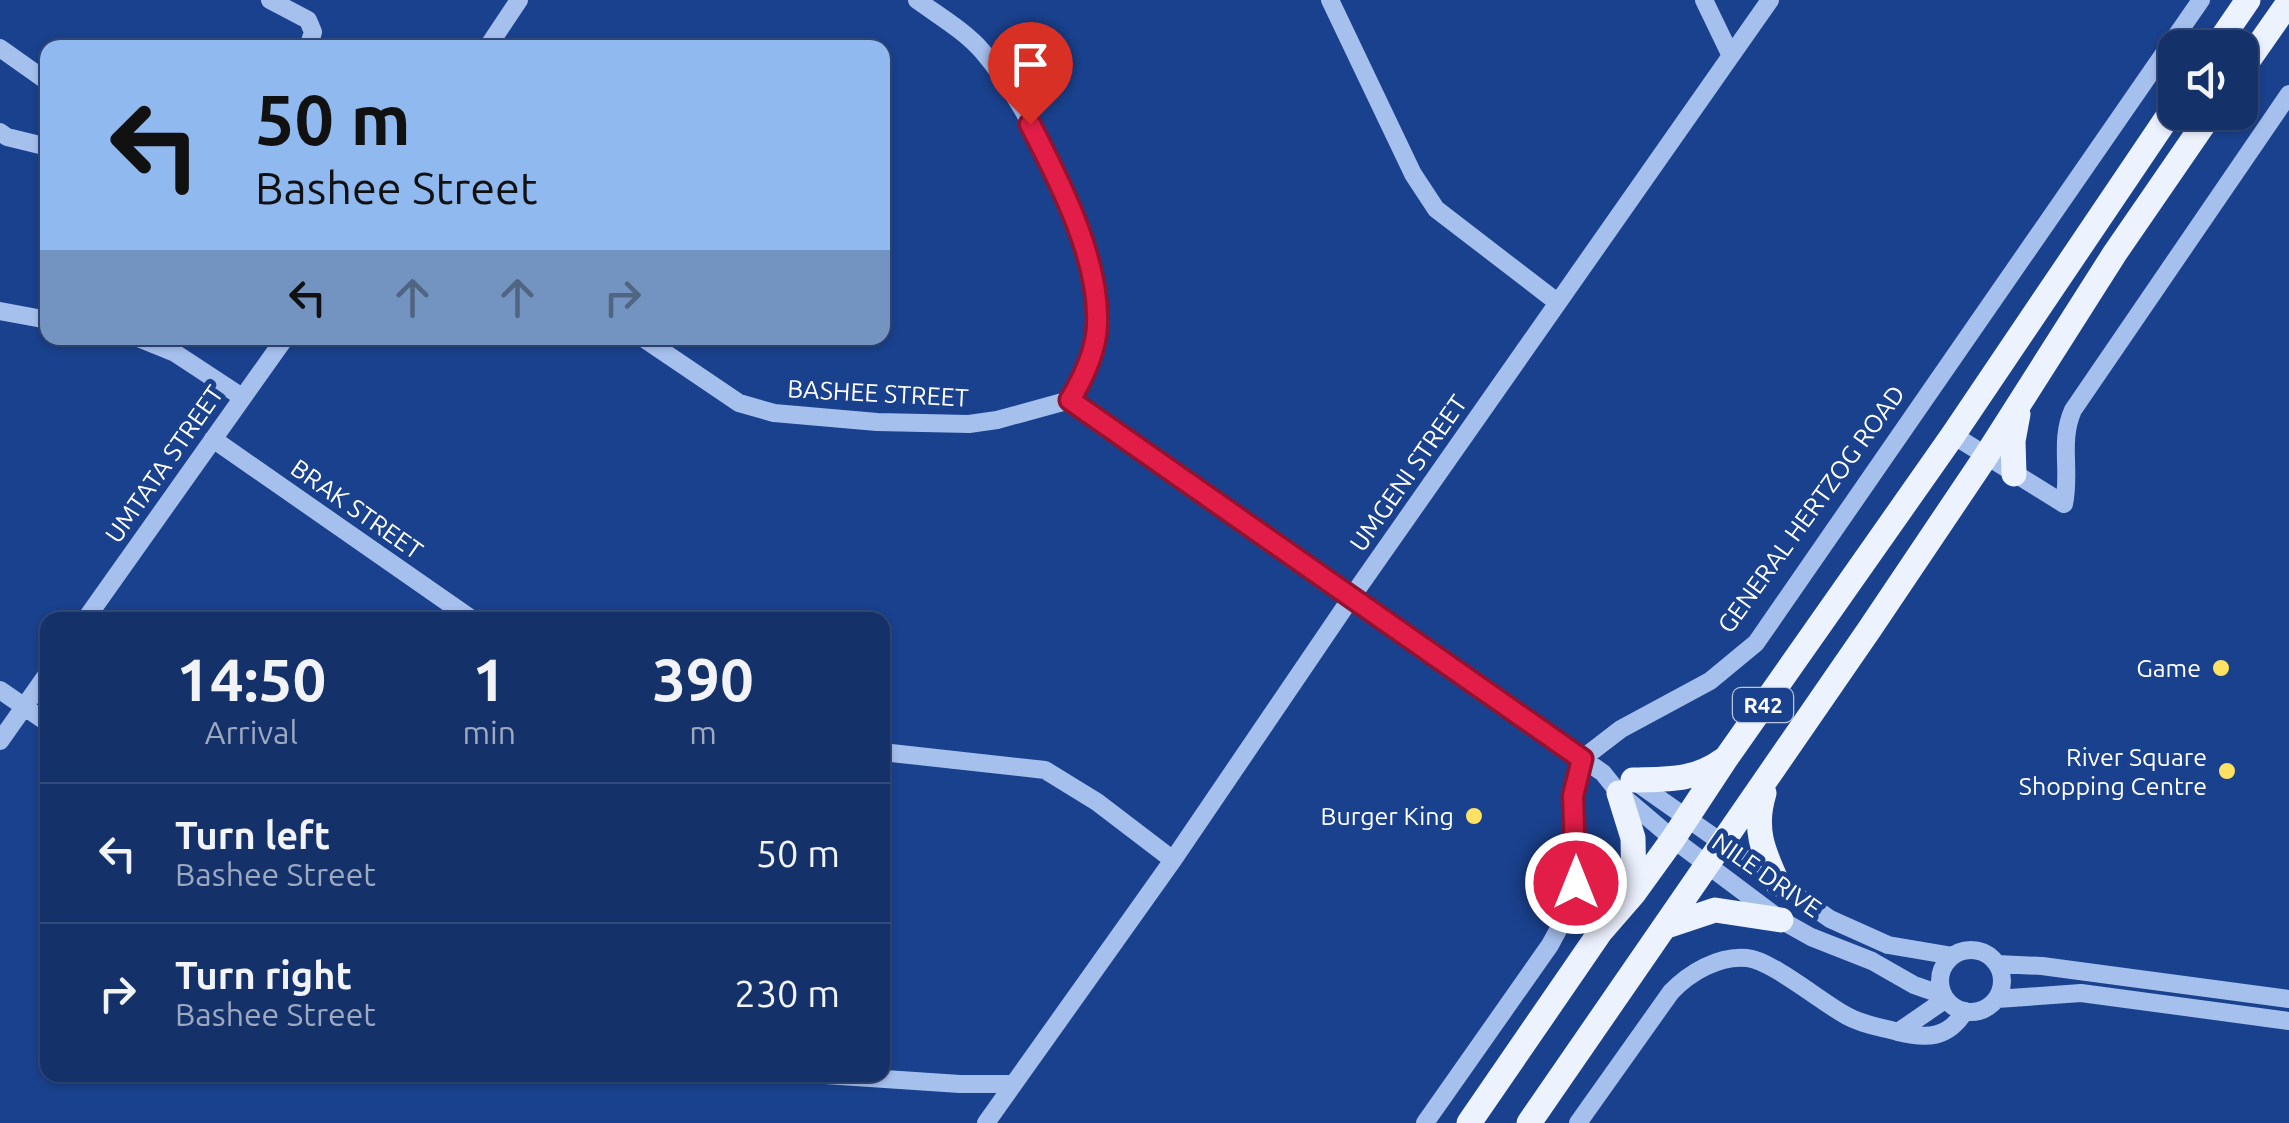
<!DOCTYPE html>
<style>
body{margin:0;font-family:Ubuntu,sans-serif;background:#1d3970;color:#f1f3f6;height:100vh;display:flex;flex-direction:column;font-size:38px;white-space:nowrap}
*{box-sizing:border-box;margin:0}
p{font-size:32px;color:#9da9c1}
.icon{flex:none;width:55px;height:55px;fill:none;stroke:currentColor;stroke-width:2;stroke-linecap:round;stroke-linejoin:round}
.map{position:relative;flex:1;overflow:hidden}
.details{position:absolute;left:40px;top:612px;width:850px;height:470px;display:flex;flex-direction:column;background:#14316a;border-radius:20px;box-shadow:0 2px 8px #0004,0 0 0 2px #334c7e}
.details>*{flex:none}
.hud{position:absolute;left:40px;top:40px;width:850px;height:305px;border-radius:20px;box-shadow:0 2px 8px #0004,0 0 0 2px #334c7e;background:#90b9f0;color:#111;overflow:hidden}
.buttons{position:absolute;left:2158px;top:30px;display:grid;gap:20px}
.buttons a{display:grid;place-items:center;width:100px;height:100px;border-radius:20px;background:#14316a;box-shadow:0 2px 8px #0004,0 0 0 2px #334c7e;font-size:50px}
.pin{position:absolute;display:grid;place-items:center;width:85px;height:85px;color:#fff;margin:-102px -42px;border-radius:50% 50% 50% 0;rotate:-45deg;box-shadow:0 0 10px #0007}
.pin .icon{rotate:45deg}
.me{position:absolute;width:110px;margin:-55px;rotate:0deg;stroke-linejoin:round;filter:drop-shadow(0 0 8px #0008)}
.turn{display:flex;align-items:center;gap:35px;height:210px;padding:0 50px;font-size:45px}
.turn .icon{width:130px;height:130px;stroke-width:2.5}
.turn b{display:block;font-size:70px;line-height:85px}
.lanes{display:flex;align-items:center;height:95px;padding:0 50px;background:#0003;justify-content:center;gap:50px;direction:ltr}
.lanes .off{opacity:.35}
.eta{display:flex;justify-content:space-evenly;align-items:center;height:170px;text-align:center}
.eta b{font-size:60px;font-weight:600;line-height:70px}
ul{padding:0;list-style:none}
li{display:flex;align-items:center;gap:30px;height:140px;padding:0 50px;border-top:2px solid #334c7e}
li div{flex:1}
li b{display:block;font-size:38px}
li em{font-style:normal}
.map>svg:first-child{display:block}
</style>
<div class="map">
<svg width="2289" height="1123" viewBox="0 0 2289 1123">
<rect width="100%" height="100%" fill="#1a418d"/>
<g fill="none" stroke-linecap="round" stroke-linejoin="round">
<path stroke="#a6c0ee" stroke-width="18" d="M270 0 308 20 313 32 308 48
M917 0C939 16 965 31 983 52 1032 109 1102 253 1096 330 1095 355 1083 379 1070 400
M1330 0 1413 174 1436 209 1557 302
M1704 0 1731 56
M0 48 48 82
M487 48 519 0
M0 132 7 137 48 147
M0 311 48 320
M138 338 175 353 242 397
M643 338 739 403 774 413 877 422 969 424 997 420 1070 400 1603 773 1619 793 1673 839 1781 920 1811 937 1872 961 1914 985 1943 995
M1953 435 2064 504C2071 471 2059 441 2073 410L2289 94
M213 439 473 620
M85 620 285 338
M0 690 48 723
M0 741 48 673
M882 752 1045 770 1097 802 1173 860
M1633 780 1830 919 1888 945 1953 956
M1940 981a31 31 0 1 1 62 0a31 31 0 1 1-62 0Z
M1997 964 2042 966 2289 999
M1997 999 2081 993 2289 1021
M1898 1032 1946 999
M825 1075 960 1084H1014
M986 1123 1173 860 1351 598 1770 0
M1425 1123 1550 945 1571 906 1577 873 1573 796 1582 759 1621 729 1710 681 1756 643 2201 0
M1578 1123 1671 992C1689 973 1719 955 1747 958 1771 960 1821 1002 1847 1016 1863 1025 1880 1027 1898 1032 1926 1039 1948 1039 1965 1011"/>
<path stroke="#edf2ff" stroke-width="25" d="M2215 48 2248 0
M2240 72 2289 2
M2014 474 2013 441 2018 414
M1633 780C1667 779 1694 781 1723 760
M1619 793 1633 838 1634 893
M1764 793C1753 829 1763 851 1778 884
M1667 926 1715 910 1781 920
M1469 1123 1601 931 1634 893 1673 839 1727 757 1953 435 2175 106
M1529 1123 1869 630 1986 456 2115 253 2212 112"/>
</g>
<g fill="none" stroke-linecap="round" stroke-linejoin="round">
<defs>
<path id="route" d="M1030 124C1060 182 1105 269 1096 336 1092 360 1082 380 1070 400L1582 759 1573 796 1576 883"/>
</defs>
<use href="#route" stroke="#92132f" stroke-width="25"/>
<use href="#route" stroke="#e11d48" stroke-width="18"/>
</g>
<g fill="#ffe163" stroke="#1a418d" stroke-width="4">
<circle cx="2221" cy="668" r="10"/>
<circle cx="2227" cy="771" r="10"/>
<circle cx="1474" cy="816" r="10"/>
</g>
<g text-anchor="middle" stroke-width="10" stroke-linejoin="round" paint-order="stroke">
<rect fill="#1a418d" stroke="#bac6dd" stroke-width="2.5" x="1733" y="688" width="60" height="34" rx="8"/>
<g font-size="22" font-weight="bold" fill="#fff">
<text x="1763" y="713">R42</text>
</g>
<g font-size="25" fill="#fff" stroke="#1a418d">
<text transform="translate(878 393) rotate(3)" y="9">BASHEE STREET</text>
<text transform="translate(164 464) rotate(-55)" y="9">UMTATA STREET</text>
<text transform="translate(1408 473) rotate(-55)" y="9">UMGENI STREET</text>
<text transform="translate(357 509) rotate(35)" y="9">BRAK STREET</text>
<text transform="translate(1811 509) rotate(-54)" y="9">GENERAL HERTZOG ROAD</text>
<text transform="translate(1767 875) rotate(35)" y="9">NILE DRIVE</text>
</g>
<g font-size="25" fill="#fff" stroke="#1a418d" text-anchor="end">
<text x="2201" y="677">Game</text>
<text x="2207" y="766">River Square<tspan x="2207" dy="29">Shopping Centre</tspan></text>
<text x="1454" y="825">Burger King</text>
</g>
</g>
</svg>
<div class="buttons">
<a><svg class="icon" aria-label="sound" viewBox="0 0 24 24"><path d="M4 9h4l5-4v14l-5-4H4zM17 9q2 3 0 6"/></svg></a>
</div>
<div class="pin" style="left:1030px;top:124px;background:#d93025"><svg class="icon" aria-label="arrive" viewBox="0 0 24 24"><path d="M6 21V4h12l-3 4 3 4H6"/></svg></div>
<svg class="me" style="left:1576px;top:883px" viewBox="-20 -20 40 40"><circle r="17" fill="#e11d48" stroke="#fff" stroke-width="3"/><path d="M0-11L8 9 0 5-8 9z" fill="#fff"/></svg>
<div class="hud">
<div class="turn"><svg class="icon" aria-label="left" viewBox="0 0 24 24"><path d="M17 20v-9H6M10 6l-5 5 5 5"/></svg><div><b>50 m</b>Bashee Street</div></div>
<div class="lanes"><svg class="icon" aria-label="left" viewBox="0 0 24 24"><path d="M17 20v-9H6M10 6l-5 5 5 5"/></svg><svg class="icon off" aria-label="ahead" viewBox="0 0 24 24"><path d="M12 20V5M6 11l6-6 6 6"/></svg><svg class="icon off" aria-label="ahead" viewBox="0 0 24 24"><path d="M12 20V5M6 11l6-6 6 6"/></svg><svg class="icon off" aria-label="right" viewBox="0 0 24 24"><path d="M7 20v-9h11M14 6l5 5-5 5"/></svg></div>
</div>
<section class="details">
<div class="eta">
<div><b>14:50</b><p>Arrival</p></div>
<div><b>1</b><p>min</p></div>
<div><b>390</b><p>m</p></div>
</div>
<ul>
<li><svg class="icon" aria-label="left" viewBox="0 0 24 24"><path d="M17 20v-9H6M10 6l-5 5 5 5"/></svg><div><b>Turn left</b><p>Bashee Street</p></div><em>50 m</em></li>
<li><svg class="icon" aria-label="right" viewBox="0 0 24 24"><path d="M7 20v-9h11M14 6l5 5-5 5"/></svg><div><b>Turn right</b><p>Bashee Street</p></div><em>230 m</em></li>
</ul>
</section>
</div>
